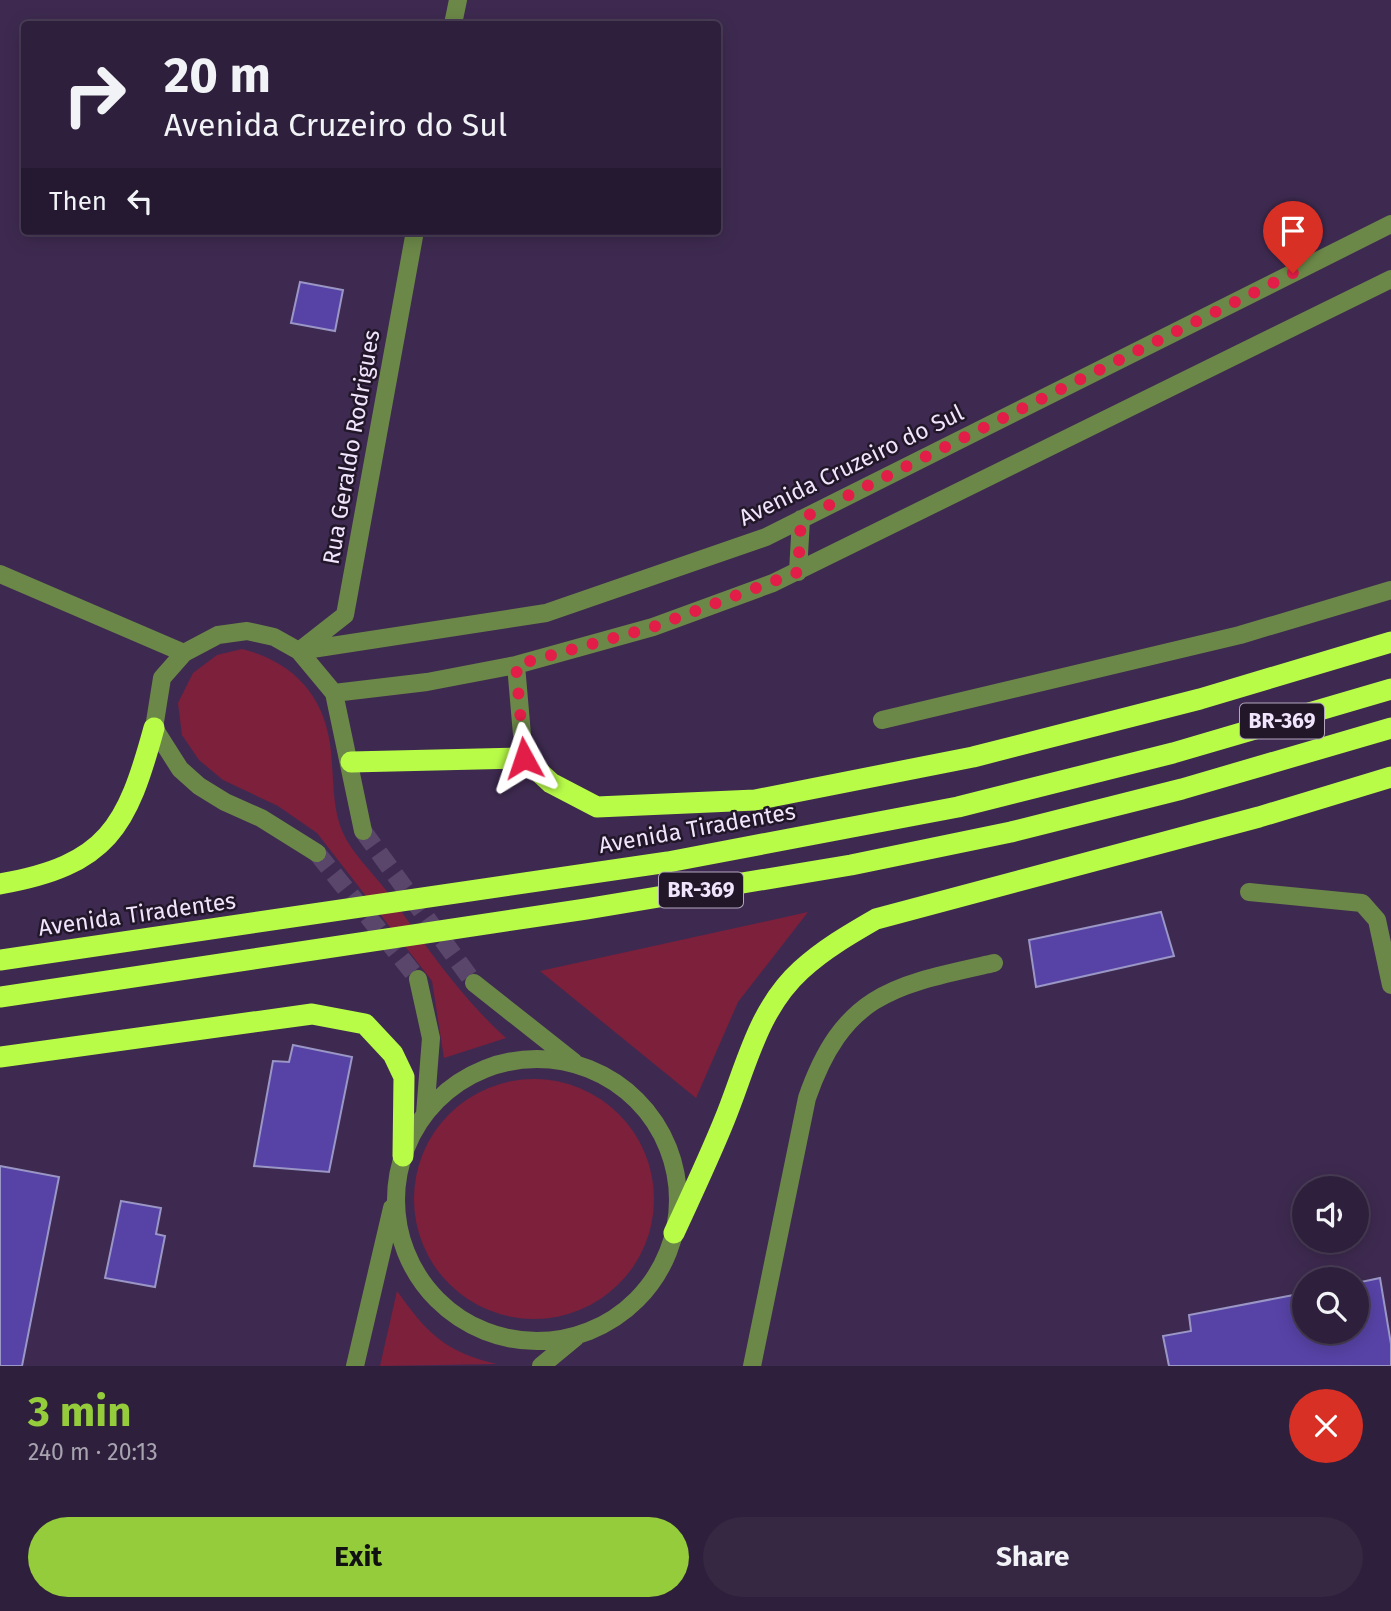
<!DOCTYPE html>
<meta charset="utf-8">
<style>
body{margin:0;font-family:"Fira Sans",sans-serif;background:#362843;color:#f1f3f6;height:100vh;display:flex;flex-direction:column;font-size:26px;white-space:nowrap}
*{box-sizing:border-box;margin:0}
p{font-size:23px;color:#a7a3af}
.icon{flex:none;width:38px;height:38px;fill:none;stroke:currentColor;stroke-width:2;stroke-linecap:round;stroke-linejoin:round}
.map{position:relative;height:1366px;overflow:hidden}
.side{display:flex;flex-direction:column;background:#2e203c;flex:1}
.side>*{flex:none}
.guide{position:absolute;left:21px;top:21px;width:700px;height:214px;border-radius:7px;box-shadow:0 4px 18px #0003,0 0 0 2px #493e56;background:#2e203c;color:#f1f3f6;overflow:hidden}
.tools{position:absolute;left:1292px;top:1176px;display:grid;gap:14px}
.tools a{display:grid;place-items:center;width:77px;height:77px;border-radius:50%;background:#2e203c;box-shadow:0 4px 18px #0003,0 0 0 2px #493e56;font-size:35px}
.pin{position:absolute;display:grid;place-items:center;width:60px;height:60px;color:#fff;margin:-72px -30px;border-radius:50% 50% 50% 0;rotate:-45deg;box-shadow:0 0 7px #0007}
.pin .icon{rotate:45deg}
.me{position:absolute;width:77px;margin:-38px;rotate:355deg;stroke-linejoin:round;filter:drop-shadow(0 0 5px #0008)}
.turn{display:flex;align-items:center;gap:24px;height:147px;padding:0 28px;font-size:32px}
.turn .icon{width:91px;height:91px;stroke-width:2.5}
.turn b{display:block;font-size:49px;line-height:60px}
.then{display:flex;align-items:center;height:66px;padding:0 28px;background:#0003;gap:14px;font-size:26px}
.round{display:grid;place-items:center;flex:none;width:74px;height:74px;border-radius:37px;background:#362843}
.summary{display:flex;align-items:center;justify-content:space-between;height:119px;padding:0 28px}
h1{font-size:42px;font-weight:700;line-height:52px;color:#95cc3b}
.cta{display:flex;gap:14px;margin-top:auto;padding:14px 28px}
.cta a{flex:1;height:80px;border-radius:42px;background:#95cc3b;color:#111;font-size:28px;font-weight:700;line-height:80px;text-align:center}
.cta a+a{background:#362843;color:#f1f3f6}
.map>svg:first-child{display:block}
</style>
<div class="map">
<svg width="1391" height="1366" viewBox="0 0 1391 1366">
<rect width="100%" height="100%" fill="#3e2a50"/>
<path fill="#7d203b" d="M242 649C288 660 321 691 329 738 335 769 330 804 343 833 352 853 372 872 385 889 423 941 458 995 506 1038L444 1058 432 981 317 833 278 806 223 780 199 760 182 735 178 703 193 673 217 655Z
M808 912 738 1002 696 1098 540 971Z
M414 1199a120 120 0 1 1 240 0a120 120 0 1 1-240 0Z
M397 1291C427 1333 445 1352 497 1364L380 1366Z"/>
<path fill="#5743a6" stroke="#9a96c6" stroke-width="2" d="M300 282 343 290 335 331 291 323Z
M1161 912 1174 956 1036 987 1029 940Z
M293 1045 352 1057 329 1172 254 1166 273 1061 289 1062Z
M0 1166 59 1177 22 1366H0Z
M121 1201 161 1208 156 1234 165 1236 155 1287 105 1278Z
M1380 1278 1391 1344V1366H1169L1163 1336 1191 1331 1189 1315 1304 1293V1332H1356V1283Z"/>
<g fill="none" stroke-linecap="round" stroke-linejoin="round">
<path stroke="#59466a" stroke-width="18" stroke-dasharray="18 9" stroke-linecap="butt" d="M363 831 474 983
M317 853 418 979"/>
<path stroke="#6c8848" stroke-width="18" d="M453 24 458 0
M798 572 801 519
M0 574 184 653
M299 651 546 613 766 537 1391 224
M299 651 345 615 415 231
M516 665 524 758
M334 693 427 682 516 665 653 627 773 583 1391 279
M882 720 1240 635 1391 590
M317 853 261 818 225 802 199 786 180 769 154 728 162 678 184 653 218 635 247 631 274 637 299 651 334 693 363 831
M1249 892 1362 903 1377 920 1391 985
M418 979 431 1038 425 1114
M474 983 574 1062
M396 1200a141 141 0 1 1 282 0a141 141 0 1 1-282 0Z
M355 1366 392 1208
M541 1366 576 1337
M752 1366 807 1098C844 992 895 985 994 963"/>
<path stroke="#b8fc48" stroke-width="21" d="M351 762 524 758 551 783 597 807 755 800 973 757 1200 699 1391 642
M0 884C108 865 127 827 154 728
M0 960 668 862 958 807 1173 753 1391 689
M0 997 586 909 851 865 1011 832 1182 789 1391 728
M0 1057 312 1014 365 1024 393 1054 404 1077 403 1156
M674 1233C691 1196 709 1158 724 1121 746 1068 757 1010 801 970 824 949 850 934 876 919L1259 817 1391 777"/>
</g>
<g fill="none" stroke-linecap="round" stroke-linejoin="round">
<path stroke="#e11d48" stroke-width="12" stroke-dasharray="0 21.6" d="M524 758 516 665 653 627 798 572 801 519 1293 273"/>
</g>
<g text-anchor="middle" stroke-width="5" stroke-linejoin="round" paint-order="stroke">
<g fill="#211729" stroke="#b3a6bd" stroke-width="2">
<rect x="1240" y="703.5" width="84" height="35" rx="5"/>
<rect x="659" y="872.5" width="84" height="35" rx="5"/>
</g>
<g font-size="21" font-weight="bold" fill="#f1e4fd">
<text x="1282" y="728">BR-369</text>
<text x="701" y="897">BR-369</text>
</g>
<g font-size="23" fill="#f1e4fd" stroke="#211729">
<text transform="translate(351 447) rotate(-80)" y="8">Rua Geraldo Rodrigues</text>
<text transform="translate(851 465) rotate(-26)" y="8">Avenida Cruzeiro do Sul</text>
<text transform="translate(697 828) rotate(-10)" y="8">Avenida Tiradentes</text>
<text transform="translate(137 914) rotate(-8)" y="8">Avenida Tiradentes</text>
</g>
</g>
</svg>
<div class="tools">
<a><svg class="icon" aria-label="sound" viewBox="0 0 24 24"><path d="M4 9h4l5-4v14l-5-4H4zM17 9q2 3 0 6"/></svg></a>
<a><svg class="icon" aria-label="search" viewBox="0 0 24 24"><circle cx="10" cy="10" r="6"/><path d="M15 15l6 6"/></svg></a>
</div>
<div class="pin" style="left:1293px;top:273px;background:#d93025"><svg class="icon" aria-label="arrive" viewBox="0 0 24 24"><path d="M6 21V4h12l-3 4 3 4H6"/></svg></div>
<svg class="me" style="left:524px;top:758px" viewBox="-20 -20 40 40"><path d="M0-17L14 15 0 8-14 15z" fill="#e11d48" stroke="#fff" stroke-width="4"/></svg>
<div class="guide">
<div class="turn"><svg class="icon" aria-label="right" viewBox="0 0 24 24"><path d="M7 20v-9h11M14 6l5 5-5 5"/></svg><div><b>20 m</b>Avenida Cruzeiro do Sul</div></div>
<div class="then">Then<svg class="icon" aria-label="left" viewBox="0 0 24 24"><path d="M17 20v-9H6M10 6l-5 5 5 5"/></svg></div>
</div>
</div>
<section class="side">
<div class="summary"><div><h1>3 min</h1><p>240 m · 20:13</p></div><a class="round" style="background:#d93025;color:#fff"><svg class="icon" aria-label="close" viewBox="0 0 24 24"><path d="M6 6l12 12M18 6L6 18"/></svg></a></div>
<div class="cta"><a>Exit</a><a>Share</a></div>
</section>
